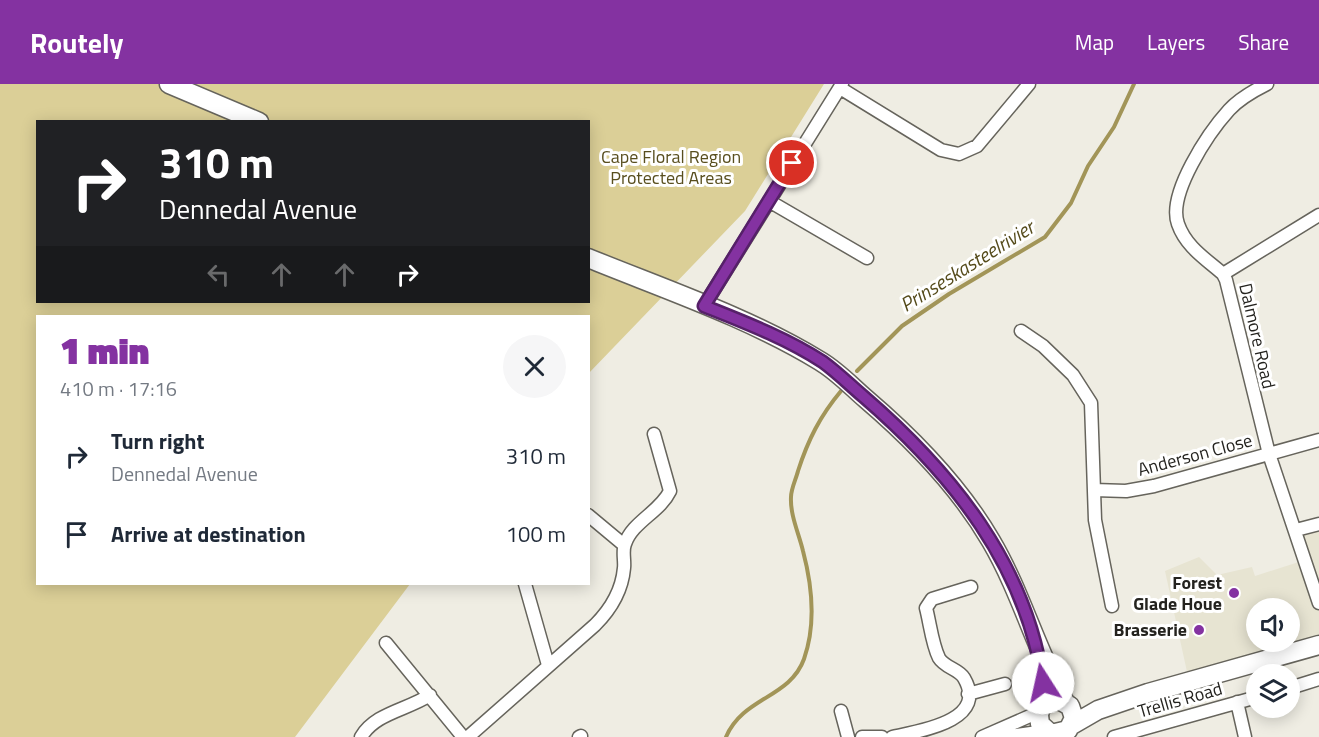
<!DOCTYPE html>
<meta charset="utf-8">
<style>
body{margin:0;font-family:"Titillium Web",sans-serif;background:#f6f6f7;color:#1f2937;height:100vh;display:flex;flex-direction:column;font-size:22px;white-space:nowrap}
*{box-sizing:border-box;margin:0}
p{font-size:20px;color:#747a83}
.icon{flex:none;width:33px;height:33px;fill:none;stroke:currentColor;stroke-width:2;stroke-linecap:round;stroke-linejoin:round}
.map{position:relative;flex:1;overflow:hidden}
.panel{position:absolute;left:36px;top:231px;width:554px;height:270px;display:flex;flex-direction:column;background:#fff;border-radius:0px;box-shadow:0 3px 15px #0003}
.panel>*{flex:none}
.guide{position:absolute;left:36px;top:36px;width:554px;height:183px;border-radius:0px;box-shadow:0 3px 15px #0003;background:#202124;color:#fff;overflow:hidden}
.tools{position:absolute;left:1246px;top:514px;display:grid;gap:12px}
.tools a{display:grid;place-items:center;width:54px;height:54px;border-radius:50%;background:#fff;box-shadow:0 3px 15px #0003;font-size:30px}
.pin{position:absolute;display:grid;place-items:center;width:51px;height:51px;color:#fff;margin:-26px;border:3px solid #fff;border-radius:50%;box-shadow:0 2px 6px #0007}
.me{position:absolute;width:66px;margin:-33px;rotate:350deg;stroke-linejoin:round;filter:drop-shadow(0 0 4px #0008)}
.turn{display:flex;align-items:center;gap:21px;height:126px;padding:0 24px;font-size:27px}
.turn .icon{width:78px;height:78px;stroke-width:2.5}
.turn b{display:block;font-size:42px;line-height:51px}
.lanes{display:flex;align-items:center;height:57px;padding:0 24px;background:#0003;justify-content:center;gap:30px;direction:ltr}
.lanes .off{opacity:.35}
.round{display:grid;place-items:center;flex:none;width:63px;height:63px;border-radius:32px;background:#f6f6f7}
.head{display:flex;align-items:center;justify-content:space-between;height:102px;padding:0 24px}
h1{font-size:36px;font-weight:800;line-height:45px;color:#8432a1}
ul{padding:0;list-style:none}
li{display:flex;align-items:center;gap:18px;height:78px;padding:0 24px}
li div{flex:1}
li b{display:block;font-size:22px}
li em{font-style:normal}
header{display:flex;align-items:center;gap:36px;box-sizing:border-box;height:84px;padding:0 30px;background:#8432a1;color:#fff}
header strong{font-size:28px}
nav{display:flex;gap:33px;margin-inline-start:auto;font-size:21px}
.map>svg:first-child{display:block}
</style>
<header>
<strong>Routely</strong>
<nav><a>Map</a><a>Layers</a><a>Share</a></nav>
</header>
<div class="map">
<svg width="1319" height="653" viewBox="0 0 1319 653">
<rect width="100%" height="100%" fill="#efede3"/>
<path fill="#e7e4d2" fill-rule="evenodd" d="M1319 440V561L1189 597 1165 487 1199 473 1217 491 1252 483 1255 492 1305 476 1296 446ZM1257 525H1290V558H1257Z"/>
<path fill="#dbcf97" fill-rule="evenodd" d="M0 0H824L745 127 588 290V232H38V500H410L295 653H0ZM38 38H588V218H38Z"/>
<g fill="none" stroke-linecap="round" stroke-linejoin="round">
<path stroke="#a29558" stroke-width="4" d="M857 287 902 242 949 210 1045 153 1071 119 1088 82 1114 43 1134 0
M726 653C743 613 790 614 804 575 816 541 812 501 803 467 799 450 790 431 791 413 791 405 796 395 798 387 808 356 820 332 841 307"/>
<defs>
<path id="street" d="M1267 0C1253 7 1239 15 1229 26 1209 48 1167 110 1178 140 1186 163 1206 175 1223 190L1226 196 1269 370 1319 519
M840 4 941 66 959 70 977 62 1029 0
M769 117 867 174
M1223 190 1319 131
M704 222 842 0
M1021 247 1043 262 1073 291 1091 319 1095 436 1112 522
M1094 406 1126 407 1154 402 1319 356
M588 431 624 461
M1296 446 1319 440
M525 500 548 581
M386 559 463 653
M1290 604 1319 595
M968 610 1005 600
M1237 618 1245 653
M841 627 848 653
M361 653C375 629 407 626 430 611
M468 653 595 541C611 525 622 507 624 484 625 477 622 467 625 460 632 438 660 428 670 407L654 350
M579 653 581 652
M862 653H882
M892 653C920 647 989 637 964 594 959 585 945 584 939 574 932 560 930 539 926 524L932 515 971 503
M982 653 1039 628
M1001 653 1045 647
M1114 653 1257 613"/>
<path id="secondary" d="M169 0 259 38
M588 174C664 205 750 234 820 277 837 287 851 302 866 315 914 356 959 402 991 457 1021 508 1036 566 1065 618
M1040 580 1044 610 1039 631 1040 640 1051 650 1068 646 1074 634 1070 622 1057 615 1043 621
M1072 641 1098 626 1148 609 1319 561"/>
</defs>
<use href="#street" stroke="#66645c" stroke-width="15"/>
<use href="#secondary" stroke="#66645c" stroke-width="21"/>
<use href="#street" stroke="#fff" stroke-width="12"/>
<use href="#secondary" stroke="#fff" stroke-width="18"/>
</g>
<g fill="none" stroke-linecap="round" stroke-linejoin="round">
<defs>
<path id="route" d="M792 79 704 222C744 238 786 254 823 278 838 289 851 302 864 313 952 389 1027 482 1043 599"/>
</defs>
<use href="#route" stroke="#562069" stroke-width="15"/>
<use href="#route" stroke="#8432a1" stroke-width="10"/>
</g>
<g fill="#8432a1" stroke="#fff" stroke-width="2">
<circle cx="1234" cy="509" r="6"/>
<circle cx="1199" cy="546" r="6"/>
</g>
<g text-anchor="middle" stroke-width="6" stroke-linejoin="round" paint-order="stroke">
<g font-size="18" fill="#584e1e" stroke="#fff">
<text x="671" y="79">Cape Floral Region<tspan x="671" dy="21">Protected Areas</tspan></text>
</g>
<g font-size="18" fill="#24231f" stroke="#fff">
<text transform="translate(1257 252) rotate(77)" y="6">Dalmore Road</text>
<text transform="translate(1195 371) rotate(-15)" y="6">Anderson Close</text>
<text transform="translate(1180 616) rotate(-16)" y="6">Trellis Road</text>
</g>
<g font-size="18" font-weight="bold" fill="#24231f" stroke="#fff" text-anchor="end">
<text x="1222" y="505">Forest<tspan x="1222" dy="21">Glade Houe</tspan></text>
<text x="1187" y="552">Brasserie</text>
</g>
<g font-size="20" font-style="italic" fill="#554b1b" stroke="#fff">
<text transform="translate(967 182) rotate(-32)" y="7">Prinseskasteelrivier</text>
</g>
</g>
</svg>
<div class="tools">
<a><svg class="icon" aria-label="sound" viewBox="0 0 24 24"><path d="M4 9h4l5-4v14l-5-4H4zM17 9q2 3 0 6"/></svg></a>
<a><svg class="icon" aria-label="layers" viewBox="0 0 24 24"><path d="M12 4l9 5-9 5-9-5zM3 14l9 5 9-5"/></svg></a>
</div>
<div class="pin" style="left:792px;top:79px;background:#d93025"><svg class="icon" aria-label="arrive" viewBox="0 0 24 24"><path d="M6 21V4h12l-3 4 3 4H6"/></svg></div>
<svg class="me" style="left:1043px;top:599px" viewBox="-20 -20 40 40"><circle r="19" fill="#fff"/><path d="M0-13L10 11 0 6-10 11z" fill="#8432a1"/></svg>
<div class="guide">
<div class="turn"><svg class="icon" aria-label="right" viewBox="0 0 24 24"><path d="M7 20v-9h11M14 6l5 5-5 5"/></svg><div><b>310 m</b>Dennedal Avenue</div></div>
<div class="lanes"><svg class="icon off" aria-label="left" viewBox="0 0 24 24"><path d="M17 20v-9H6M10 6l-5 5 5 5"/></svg><svg class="icon off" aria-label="ahead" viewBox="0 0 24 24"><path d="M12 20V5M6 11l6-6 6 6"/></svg><svg class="icon off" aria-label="ahead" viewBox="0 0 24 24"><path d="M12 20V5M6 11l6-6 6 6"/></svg><svg class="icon" aria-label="right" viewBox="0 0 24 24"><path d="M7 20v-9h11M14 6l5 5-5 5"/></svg></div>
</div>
<section class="panel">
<div class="head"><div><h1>1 min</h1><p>410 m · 17:16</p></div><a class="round"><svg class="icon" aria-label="close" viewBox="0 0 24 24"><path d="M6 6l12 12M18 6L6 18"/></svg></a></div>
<ul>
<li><svg class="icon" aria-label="right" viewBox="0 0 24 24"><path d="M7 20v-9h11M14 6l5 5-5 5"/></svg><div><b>Turn right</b><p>Dennedal Avenue</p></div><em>310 m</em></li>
<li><svg class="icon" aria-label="arrive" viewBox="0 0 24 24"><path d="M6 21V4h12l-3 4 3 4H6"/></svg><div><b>Arrive at destination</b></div><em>100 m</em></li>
</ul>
</section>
</div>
